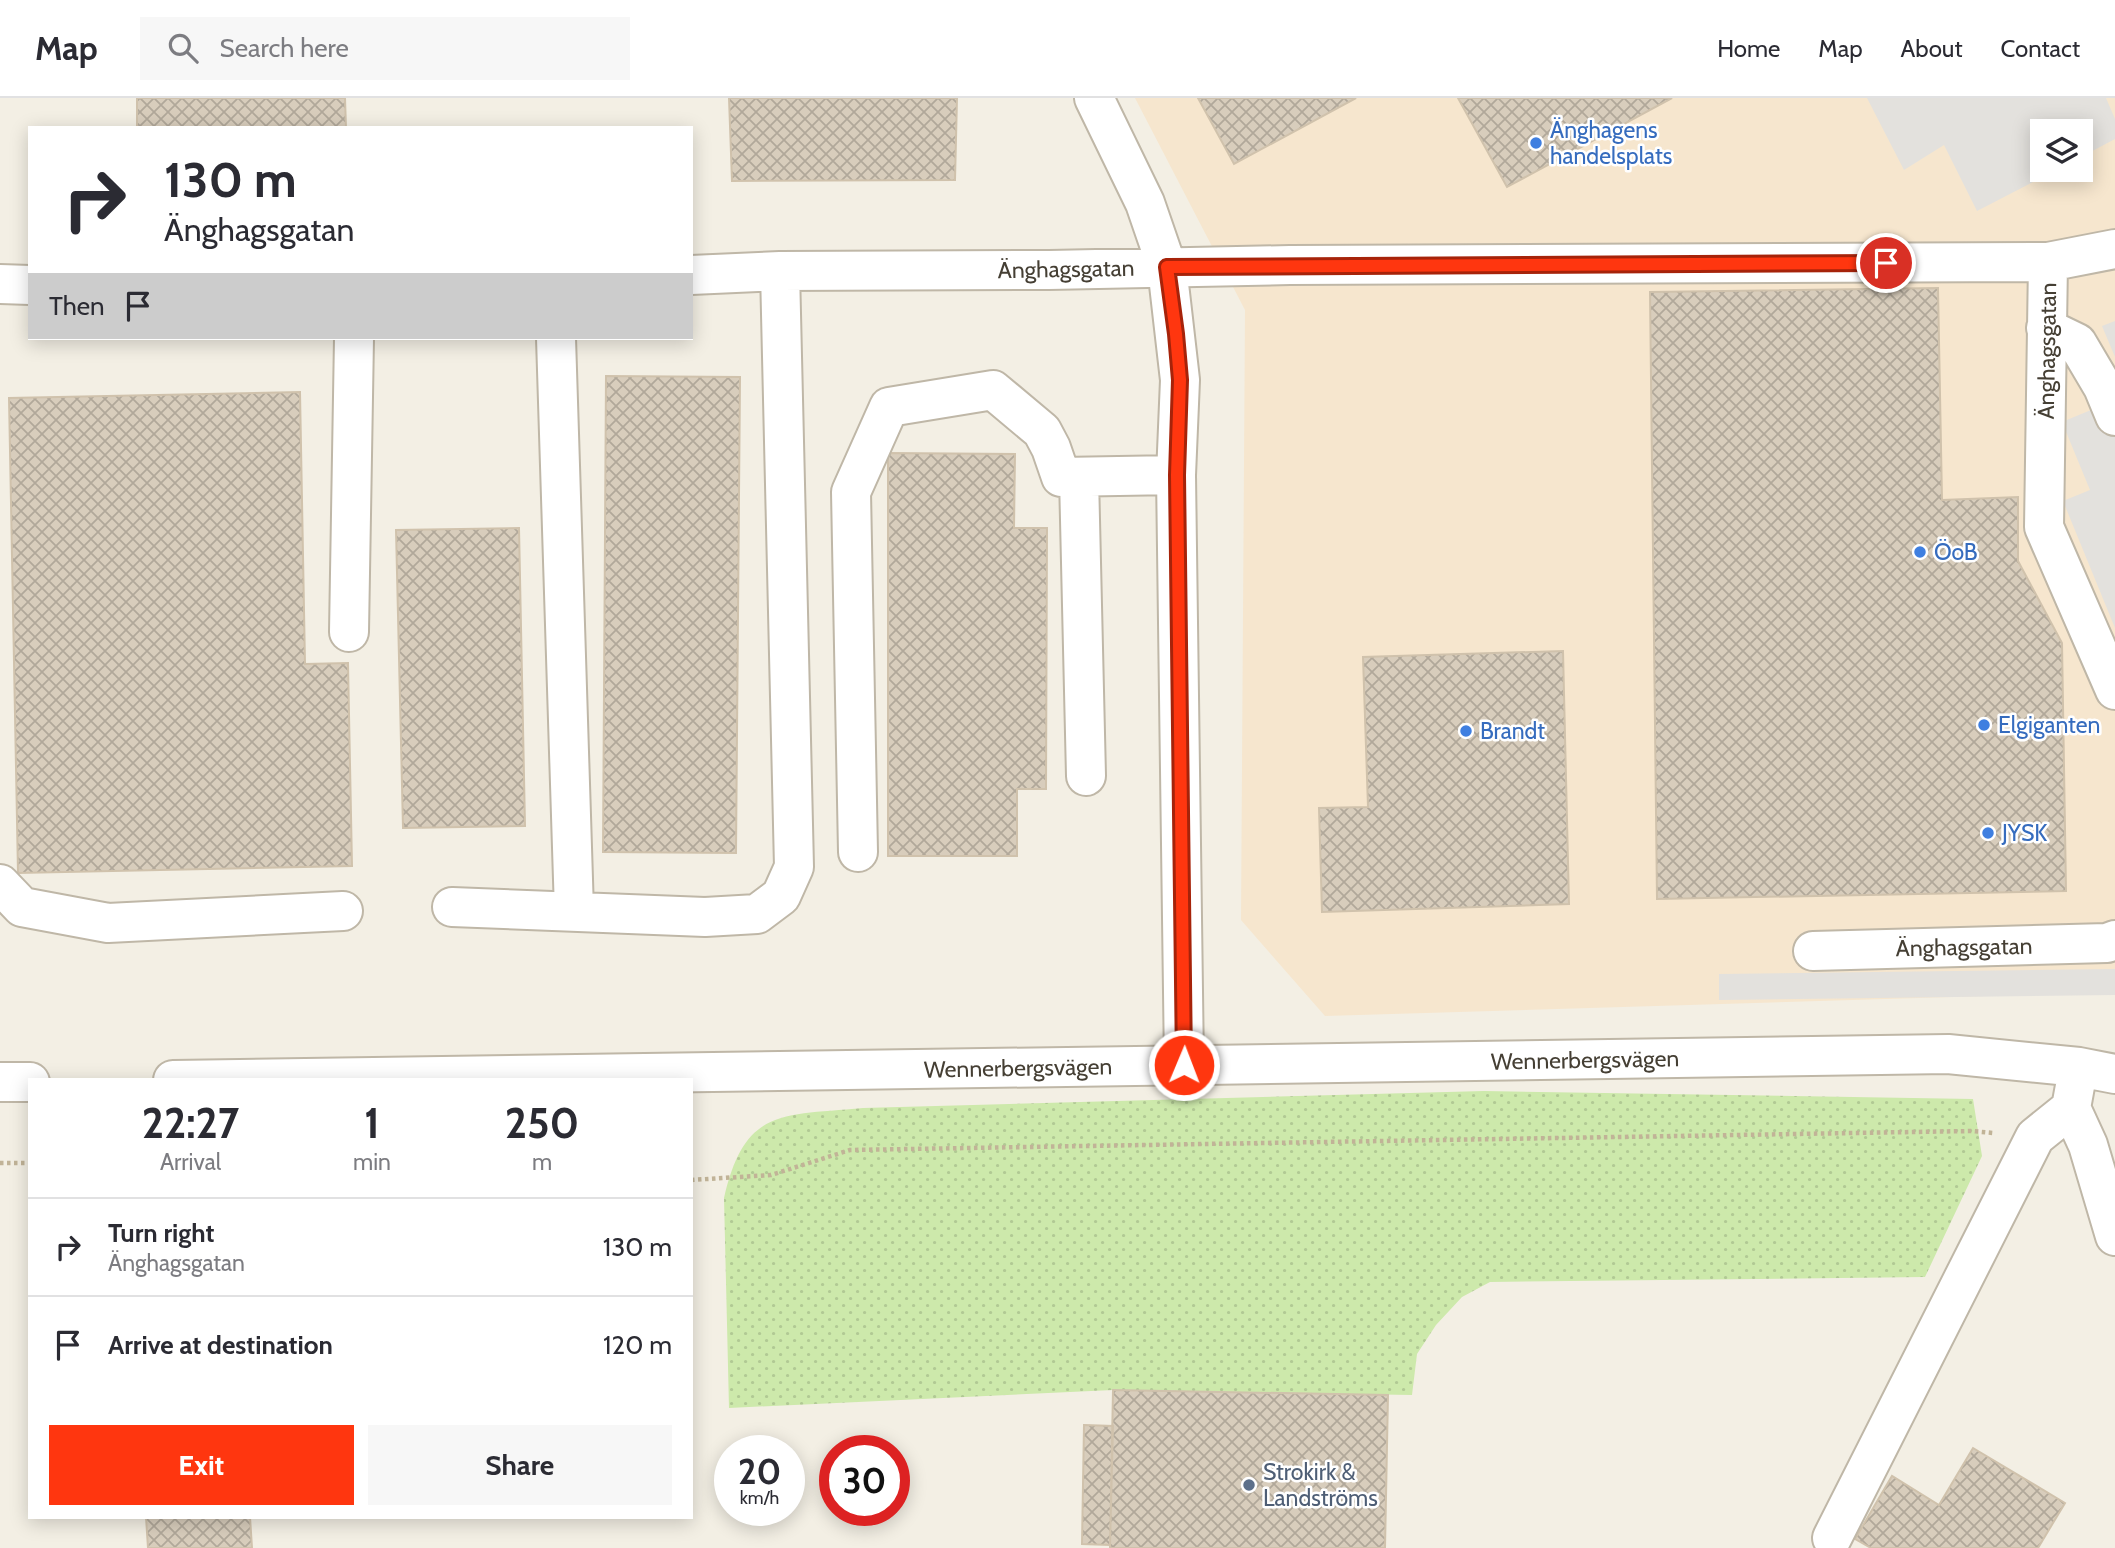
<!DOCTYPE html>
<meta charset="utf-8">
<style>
body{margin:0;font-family:Cabin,sans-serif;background:#f7f7f7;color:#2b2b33;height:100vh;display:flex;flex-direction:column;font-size:26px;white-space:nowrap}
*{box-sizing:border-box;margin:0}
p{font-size:23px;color:#7c7c81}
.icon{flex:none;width:38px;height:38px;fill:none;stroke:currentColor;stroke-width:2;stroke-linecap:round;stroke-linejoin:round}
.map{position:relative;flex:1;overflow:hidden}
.details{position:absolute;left:28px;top:980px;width:665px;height:441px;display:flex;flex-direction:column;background:#fff;border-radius:0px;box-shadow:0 4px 18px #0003}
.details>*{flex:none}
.banner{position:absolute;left:28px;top:28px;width:665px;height:214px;border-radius:0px;box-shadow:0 4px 18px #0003;background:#fff;color:#2b2b33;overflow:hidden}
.tools{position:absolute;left:2030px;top:21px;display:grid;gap:14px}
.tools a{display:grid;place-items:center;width:63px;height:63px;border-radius:0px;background:#fff;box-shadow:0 4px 18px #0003;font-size:35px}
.speed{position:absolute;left:714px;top:1337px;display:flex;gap:14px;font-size:35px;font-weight:700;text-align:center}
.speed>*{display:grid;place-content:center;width:91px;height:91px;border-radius:50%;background:#fff;box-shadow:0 4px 18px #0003;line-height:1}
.speed small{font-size:18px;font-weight:400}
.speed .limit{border:10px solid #d22;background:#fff;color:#111}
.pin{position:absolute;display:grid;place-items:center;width:60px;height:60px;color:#fff;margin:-30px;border:4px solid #fff;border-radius:50%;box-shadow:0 2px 7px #0007}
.me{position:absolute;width:77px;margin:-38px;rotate:1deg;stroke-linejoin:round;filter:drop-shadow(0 0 5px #0008)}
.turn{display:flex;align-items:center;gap:24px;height:147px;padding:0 21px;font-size:32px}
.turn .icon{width:91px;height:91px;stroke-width:2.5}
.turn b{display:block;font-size:49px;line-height:60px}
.then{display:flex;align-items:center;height:66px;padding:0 21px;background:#0003;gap:14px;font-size:26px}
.eta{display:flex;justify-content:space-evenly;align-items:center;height:119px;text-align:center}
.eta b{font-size:42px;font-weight:700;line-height:49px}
.action{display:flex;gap:14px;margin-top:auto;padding:14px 21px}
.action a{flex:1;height:80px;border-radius:0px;background:#ff360f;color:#fff;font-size:28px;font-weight:700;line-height:80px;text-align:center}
.action a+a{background:#f7f7f7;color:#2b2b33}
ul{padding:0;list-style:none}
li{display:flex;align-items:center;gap:21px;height:98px;padding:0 21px;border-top:2px solid #e1e1e2}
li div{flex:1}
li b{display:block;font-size:26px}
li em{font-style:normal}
header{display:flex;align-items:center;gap:42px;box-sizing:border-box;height:98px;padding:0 35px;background:#fff;border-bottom:2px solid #e1e1e2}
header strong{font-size:33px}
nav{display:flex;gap:38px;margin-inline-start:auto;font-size:24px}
.search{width:490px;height:63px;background:#f7f7f7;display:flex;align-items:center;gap:18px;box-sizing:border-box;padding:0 24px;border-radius:0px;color:#7c7c81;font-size:26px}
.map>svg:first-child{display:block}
</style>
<header>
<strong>Map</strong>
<div class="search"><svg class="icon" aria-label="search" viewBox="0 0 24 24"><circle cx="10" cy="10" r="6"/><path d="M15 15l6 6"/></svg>Search here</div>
<nav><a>Home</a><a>Map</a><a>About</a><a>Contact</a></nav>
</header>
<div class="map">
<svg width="2115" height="1450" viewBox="0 0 2115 1450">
<defs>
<pattern id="grass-dots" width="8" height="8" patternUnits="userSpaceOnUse" patternTransform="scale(1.75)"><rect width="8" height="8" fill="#cde9ab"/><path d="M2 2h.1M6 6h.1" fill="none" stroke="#b1c994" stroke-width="1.8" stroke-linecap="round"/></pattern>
<pattern id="building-cross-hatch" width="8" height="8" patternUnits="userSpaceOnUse" patternTransform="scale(1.75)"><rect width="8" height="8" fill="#d8cdbc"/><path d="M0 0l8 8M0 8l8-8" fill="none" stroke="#b1a89a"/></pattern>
</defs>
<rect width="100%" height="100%" fill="#f3efe4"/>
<path fill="#f6e6ce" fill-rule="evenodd" d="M1135 0H2115V894L1325 918 1241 822 1245 212ZM2042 33H2081V72H2042Z"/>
<path fill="url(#grass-dots)" d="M1484 993 1973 1001 1982 1058 1925 1179 1490 1184 1462 1199 1436 1227 1417 1256 1412 1297 1113 1292 729 1310 724 1100C745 1008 783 1018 863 1010Z"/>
<path fill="#e3e1dd" d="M1867 0H2106L2115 21V41L2081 59V33H2042V72H2056L1977 113 1944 47 1904 72Z
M2115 223V259L2102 228Z
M2115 302V530L2063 403 2090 392 2062 324Z
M2115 871V897L1719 902V876Z"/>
<path fill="url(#building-cross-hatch)" stroke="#d0c2ac" stroke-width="2" d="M137 0H345L346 30H137Z
M729 0H957L955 82 732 83Z
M1198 0H1356L1234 66Z
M1458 0H1672L1507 89Z
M1938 190 1942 402 2018 399V463L2062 545 2066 793 1657 801 1650 194Z
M606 278 740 279 736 755 603 754Z
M300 294 305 566 348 565 352 768 18 775 9 300Z
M888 355 1015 356 1014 430H1047L1046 691H1017V758H888Z
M519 430 525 728 403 730 396 432Z
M1563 553 1569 806 1322 814 1319 710 1368 709 1363 559Z
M1113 1292 1388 1297 1385 1450H1110Z
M1084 1327 1113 1328 1110 1447 1082 1446Z
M1973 1350 2065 1405 2038 1450H1871L1855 1441 1892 1378 1939 1407Z
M146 1419H250L252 1450H148Z"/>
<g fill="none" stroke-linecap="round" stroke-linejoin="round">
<defs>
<path id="minor" d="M1094 0 1145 105 1167 169 1180 282 1176 377 1184 967
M2048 164 2044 429 2115 592
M691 177 780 173 1049 172 1290 167 2048 164 2115 151
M0 186 30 187
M2046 230 2077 245 2103 289 2115 318
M556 240 574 813
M1079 379 1086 678
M349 534 354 240
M858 754 851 394 889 309 993 292 1042 333 1051 350 1061 379 1176 377
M0 786 22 809 108 825 343 813
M452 809 705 819 757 816 781 798 794 769 780 173
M1813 853 2107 845 2115 842
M173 982 1948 956 2079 969 2115 976
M0 984H30
M2075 988 2071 1010 2088 1047 2115 1138
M1832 1440 2035 1039 2071 1010"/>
</defs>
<use href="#minor" stroke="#bfb7a7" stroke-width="42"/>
<path stroke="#c1b397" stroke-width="4.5" stroke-dasharray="3.5 3.5" stroke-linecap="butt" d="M0 1065H30
M691 1082 771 1077 850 1052 1972 1033 1993 1035"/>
<use href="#minor" stroke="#fff" stroke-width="38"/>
</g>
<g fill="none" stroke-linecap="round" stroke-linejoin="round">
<defs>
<path id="route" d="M1184 967 1177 377 1180 282 1176 236 1167 169 1886 165"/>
</defs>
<use href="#route" stroke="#a6230a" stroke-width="18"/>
<use href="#route" stroke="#ff360f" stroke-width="12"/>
</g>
<g fill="#3f7fe0" stroke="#fff" stroke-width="2.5">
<circle cx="1536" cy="45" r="7"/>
<circle cx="1920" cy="454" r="7"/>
<circle cx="1984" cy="627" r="7"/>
<circle cx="1466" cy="633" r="7"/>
<circle cx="1988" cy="735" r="7"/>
</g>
<circle fill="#5c6f8a" stroke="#fff" stroke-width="2.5" cx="1249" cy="1387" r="7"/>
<g text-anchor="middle" stroke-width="5" stroke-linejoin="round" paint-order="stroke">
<g font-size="23" fill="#366cbe" stroke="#fff" text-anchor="start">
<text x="1550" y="40">Änghagens<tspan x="1550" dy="26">handelsplats</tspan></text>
<text x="1934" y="462">ÖoB</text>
<text x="1998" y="635">Elgiganten</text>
<text x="1480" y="641">Brandt</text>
<text x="2002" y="743">JYSK</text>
</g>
<g font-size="23" fill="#453f34" stroke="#fff">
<text transform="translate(1066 171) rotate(-1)" y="8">Änghagsgatan</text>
<text transform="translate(2047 253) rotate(-89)" y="8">Änghagsgatan</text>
<text transform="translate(1964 849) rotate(-1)" y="8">Änghagsgatan</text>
<text transform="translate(1585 962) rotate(-1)" y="8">Wennerbergsvägen</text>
<text transform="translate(1018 970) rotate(-1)" y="8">Wennerbergsvägen</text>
</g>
<g font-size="23" fill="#4e5e75" stroke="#fff" text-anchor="start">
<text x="1263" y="1382">Strokirk &amp;<tspan x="1263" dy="26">Landströms</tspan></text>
</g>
</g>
</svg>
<div class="tools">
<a><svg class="icon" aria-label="layers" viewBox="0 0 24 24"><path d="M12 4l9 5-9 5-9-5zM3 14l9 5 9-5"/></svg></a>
</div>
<div class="speed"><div>20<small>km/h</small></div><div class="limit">30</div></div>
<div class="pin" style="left:1886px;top:165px;background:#d93025"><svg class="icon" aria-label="arrive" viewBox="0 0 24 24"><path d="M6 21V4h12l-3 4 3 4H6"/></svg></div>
<svg class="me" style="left:1184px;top:967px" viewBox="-20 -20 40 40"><circle r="17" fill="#ff360f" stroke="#fff" stroke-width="3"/><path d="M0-11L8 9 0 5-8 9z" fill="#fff"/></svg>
<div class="banner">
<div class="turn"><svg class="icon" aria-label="right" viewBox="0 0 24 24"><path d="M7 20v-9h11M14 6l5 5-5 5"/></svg><div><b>130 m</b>Änghagsgatan</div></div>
<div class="then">Then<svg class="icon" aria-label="arrive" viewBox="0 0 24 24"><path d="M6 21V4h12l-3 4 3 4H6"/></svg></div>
</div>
<section class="details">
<div class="eta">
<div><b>22:27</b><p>Arrival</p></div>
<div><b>1</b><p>min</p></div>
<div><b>250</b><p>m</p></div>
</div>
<ul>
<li><svg class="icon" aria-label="right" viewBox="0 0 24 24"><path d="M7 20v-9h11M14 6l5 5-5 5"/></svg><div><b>Turn right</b><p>Änghagsgatan</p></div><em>130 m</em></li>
<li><svg class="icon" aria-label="arrive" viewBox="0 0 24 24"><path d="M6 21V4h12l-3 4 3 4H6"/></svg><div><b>Arrive at destination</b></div><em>120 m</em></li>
</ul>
<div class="action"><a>Exit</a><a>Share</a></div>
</section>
</div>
